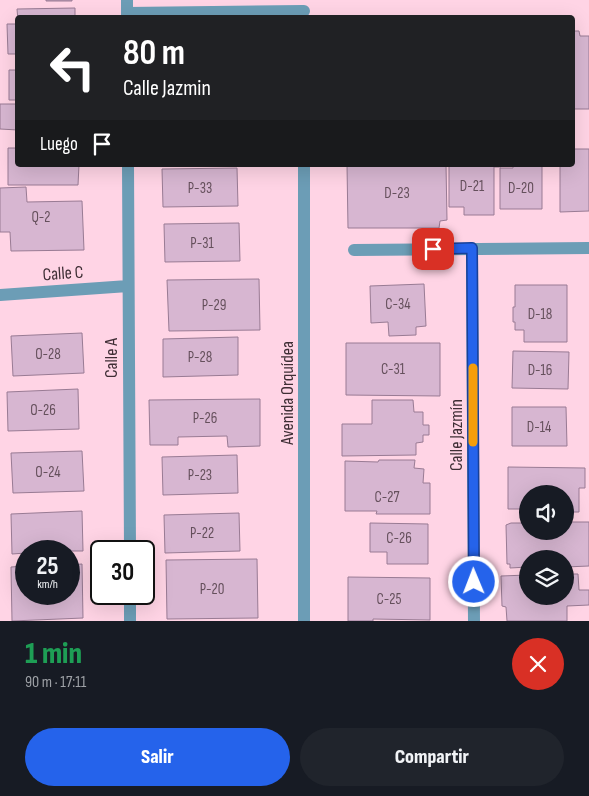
<!DOCTYPE html>
<html lang="es">
<meta charset="utf-8">
<style>
body{margin:0;font-family:"Sofia Sans Condensed",sans-serif;background:#20242c;color:#f1f3f6;height:100vh;display:flex;flex-direction:column;font-size:19px;white-space:nowrap}
*{box-sizing:border-box;margin:0}
p{font-size:16px;color:#9ea1a6}
.icon{flex:none;width:28px;height:28px;fill:none;stroke:currentColor;stroke-width:2;stroke-linecap:round;stroke-linejoin:round}
.map{position:relative;height:621px;overflow:hidden}
.drawer{display:flex;flex-direction:column;background:#171b24;flex:1}
.drawer>*{flex:none}
.hud{position:absolute;left:15px;top:15px;width:560px;height:152px;border-radius:5px;box-shadow:0 5px 20px #0002;background:#202124;color:#fff;overflow:hidden}
.controls{position:absolute;left:519px;top:485px;display:grid;gap:10px}
.controls a{display:grid;place-items:center;width:55px;height:55px;border-radius:50%;background:#171b24;box-shadow:0 5px 20px #0002;font-size:25px}
.speed{position:absolute;left:15px;top:540px;display:flex;gap:10px;font-size:25px;font-weight:700;text-align:center}
.speed>*{display:grid;place-content:center;width:65px;height:65px;border-radius:50%;background:#171b24;box-shadow:0 5px 20px #0002;line-height:1}
.speed small{font-size:12px;font-weight:400}
.speed .limit{border:2px solid #111;border-radius:8px;background:#fff;color:#111}
.pin{position:absolute;display:grid;place-items:center;width:42px;height:42px;color:#fff;margin:-21px;border-radius:10px;box-shadow:0 2px 8px #0006}
.me{position:absolute;width:55px;margin:-28px;rotate:359deg;stroke-linejoin:round;filter:drop-shadow(0 0 4px #0008)}
.turn{display:flex;align-items:center;gap:18px;height:105px;padding:0 25px;font-size:22px}
.turn .icon{width:65px;height:65px;stroke-width:2.5}
.turn b{display:block;font-size:35px;line-height:42px}
.then{display:flex;align-items:center;height:48px;padding:0 25px;background:#0003;gap:10px;font-size:19px}
.round{display:grid;place-items:center;flex:none;width:52px;height:52px;border-radius:26px;background:#20242c}
.summary{display:flex;align-items:center;justify-content:space-between;height:85px;padding:0 25px}
h1{font-size:30px;font-weight:800;line-height:38px;color:#1e9e55}
.primary-button{display:flex;gap:10px;margin-top:auto;padding:10px 25px}
.primary-button a{flex:1;height:58px;border-radius:30px;background:#2563eb;color:#fff;font-size:20px;font-weight:800;line-height:58px;text-align:center}
.primary-button a+a{background:#20242c;color:#f1f3f6}
.map>svg:first-child{display:block}
</style>
<div class="map">
<svg width="589" height="621" viewBox="0 0 589 621">
<rect width="100%" height="100%" fill="#ffd4e5"/>
<path fill="#d7b6d1" stroke="#997b94" d="M46 0H72V1H46Z
M75 8V18H18V21L17 9Z
M7 24H18V54H8Z
M572 31H579L580 36H589V109H572Z
M9 70H18V100H9Z
M0 104H18V130L0 129Z
M8 148H18V165H79L78 185H8Z
M572 149H589V211L560 212V165H572Z
M347 165H446L447 220 440 221 439 228H348Z
M449 165H501V167H494V215H464V207H449Z
M513 165H542V209H500V168H513Z
M237 168 238 206 163 207 162 169Z
M26 187 27 202 82 201 84 250 11 251 10 232H0V188Z
M239 223 240 261 165 262 164 224Z
M259 279 260 330 169 331 167 280Z
M424 284 426 326 416 327V335L389 336 388 322 371 323 370 286Z
M515 285H567V342H524V330H515V322H513V307H515Z
M82 333 84 373 13 376 11 336Z
M238 337V375L163 377V339Z
M346 343H440V396L346 395Z
M513 351 569 352 568 389 512 388Z
M78 389 79 429 8 431 7 392Z
M260 399V446L228 447 227 436 178 437V445H150L149 400Z
M372 400H413L414 412H423V425H429V435H423V442L416 443V455L342 456V424H372Z
M512 407H566L567 446H512Z
M82 451 84 491 13 493 11 453Z
M237 455 238 493 163 495 162 457Z
M379 460H415L414 468 424 469 423 483H430V514H376L377 511H345V461L378 462Z
M508 467 585 468V488H579V512H565V494H528V513H522V509H508Z
M82 511 83 551H26V553L12 554 11 514Z
M239 513 240 551 165 553 164 515Z
M565 522H589V566L565 567V559H528V567L510 568V564H507L506 525 511 523H528V531H565Z
M370 523 428 524V564H387V552H370Z
M257 559 258 618 167 619 166 560Z
M82 564 83 618 12 621 11 567 26 566V594H69V565Z
M565 574H578L579 590H589V605L567 606V621H507L506 607 502 606 501 576 528 575V596H565Z
M348 577 430 578V620L373 619V621H348Z"/>
<g fill="none" stroke-linecap="round" stroke-linejoin="round">
<path stroke="#6c9db6" stroke-width="12" d="M127 0V18
M127 13 304 11
M128 165 130 551
M472 248 474 621
M354 250 589 248
M0 295 128 286
M130 594V621
M304 621V165"/>
</g>
<g fill="none" stroke-linecap="round" stroke-linejoin="round">
<defs>
<path id="route" d="M433 249 472 248 474 582"/>
</defs>
<use href="#route" stroke="#184099" stroke-width="12"/>
<use href="#route" stroke="#2563eb" stroke-width="9"/>
<path stroke="#f59e0b" stroke-width="9" d="M473 368V442"/>
</g>
<g text-anchor="middle" stroke-width="4" stroke-linejoin="round" paint-order="stroke">
<g font-size="15" fill="#65505c">
<text x="472" y="191">D-21</text>
<text x="200" y="193">P-33</text>
<text x="521" y="193">D-20</text>
<text x="397" y="198">D-23</text>
<text x="41" y="222">Q-2</text>
<text x="202" y="248">P-31</text>
<text x="398" y="309">C-34</text>
<text x="214" y="310">P-29</text>
<text x="540" y="319">D-18</text>
<text x="48" y="359">O-28</text>
<text x="200" y="362">P-28</text>
<text x="393" y="374">C-31</text>
<text x="540" y="375">D-16</text>
<text x="43" y="415">O-26</text>
<text x="205" y="423">P-26</text>
<text x="539" y="432">D-14</text>
<text x="48" y="477">O-24</text>
<text x="200" y="480">P-23</text>
<text x="387" y="502">C-27</text>
<text x="202" y="538">P-22</text>
<text x="399" y="543">C-26</text>
<text x="212" y="594">P-20</text>
<text x="389" y="604">C-25</text>
</g>
<g font-size="18" fill="#3f2e35" stroke="#ffd4e5">
<text transform="translate(63 273) rotate(-4)" y="6">Calle C</text>
<text transform="translate(111 358) rotate(-90)" y="6">Calle A</text>
<text transform="translate(287 393) rotate(-90)" y="6">Avenida Orquídea</text>
<text transform="translate(456 435) rotate(-90)" y="6">Calle Jazmín</text>
</g>
</g>
</svg>
<div class="controls">
<a><svg class="icon" aria-label="sound" viewBox="0 0 24 24"><path d="M4 9h4l5-4v14l-5-4H4zM17 9q2 3 0 6"/></svg></a>
<a><svg class="icon" aria-label="layers" viewBox="0 0 24 24"><path d="M12 4l9 5-9 5-9-5zM3 14l9 5 9-5"/></svg></a>
</div>
<div class="speed"><div>25<small>km/h</small></div><div class="limit">30</div></div>
<div class="pin" style="left:433px;top:249px;background:#d93025"><svg class="icon" aria-label="arrive" viewBox="0 0 24 24"><path d="M6 21V4h12l-3 4 3 4H6"/></svg></div>
<svg class="me" style="left:474px;top:582px" viewBox="-20 -20 40 40"><circle r="17" fill="#2563eb" stroke="#fff" stroke-width="3"/><path d="M0-11L8 9 0 5-8 9z" fill="#fff"/></svg>
<div class="hud">
<div class="turn"><svg class="icon" aria-label="left" viewBox="0 0 24 24"><path d="M17 20v-9H6M10 6l-5 5 5 5"/></svg><div><b>80 m</b>Calle Jazmin</div></div>
<div class="then">Luego<svg class="icon" aria-label="arrive" viewBox="0 0 24 24"><path d="M6 21V4h12l-3 4 3 4H6"/></svg></div>
</div>
</div>
<section class="drawer">
<div class="summary"><div><h1>1 min</h1><p>90 m · 17:11</p></div><a class="round" style="background:#d93025;color:#fff"><svg class="icon" aria-label="close" viewBox="0 0 24 24"><path d="M6 6l12 12M18 6L6 18"/></svg></a></div>
<div class="primary-button"><a>Salir</a><a>Compartir</a></div>
</section>
